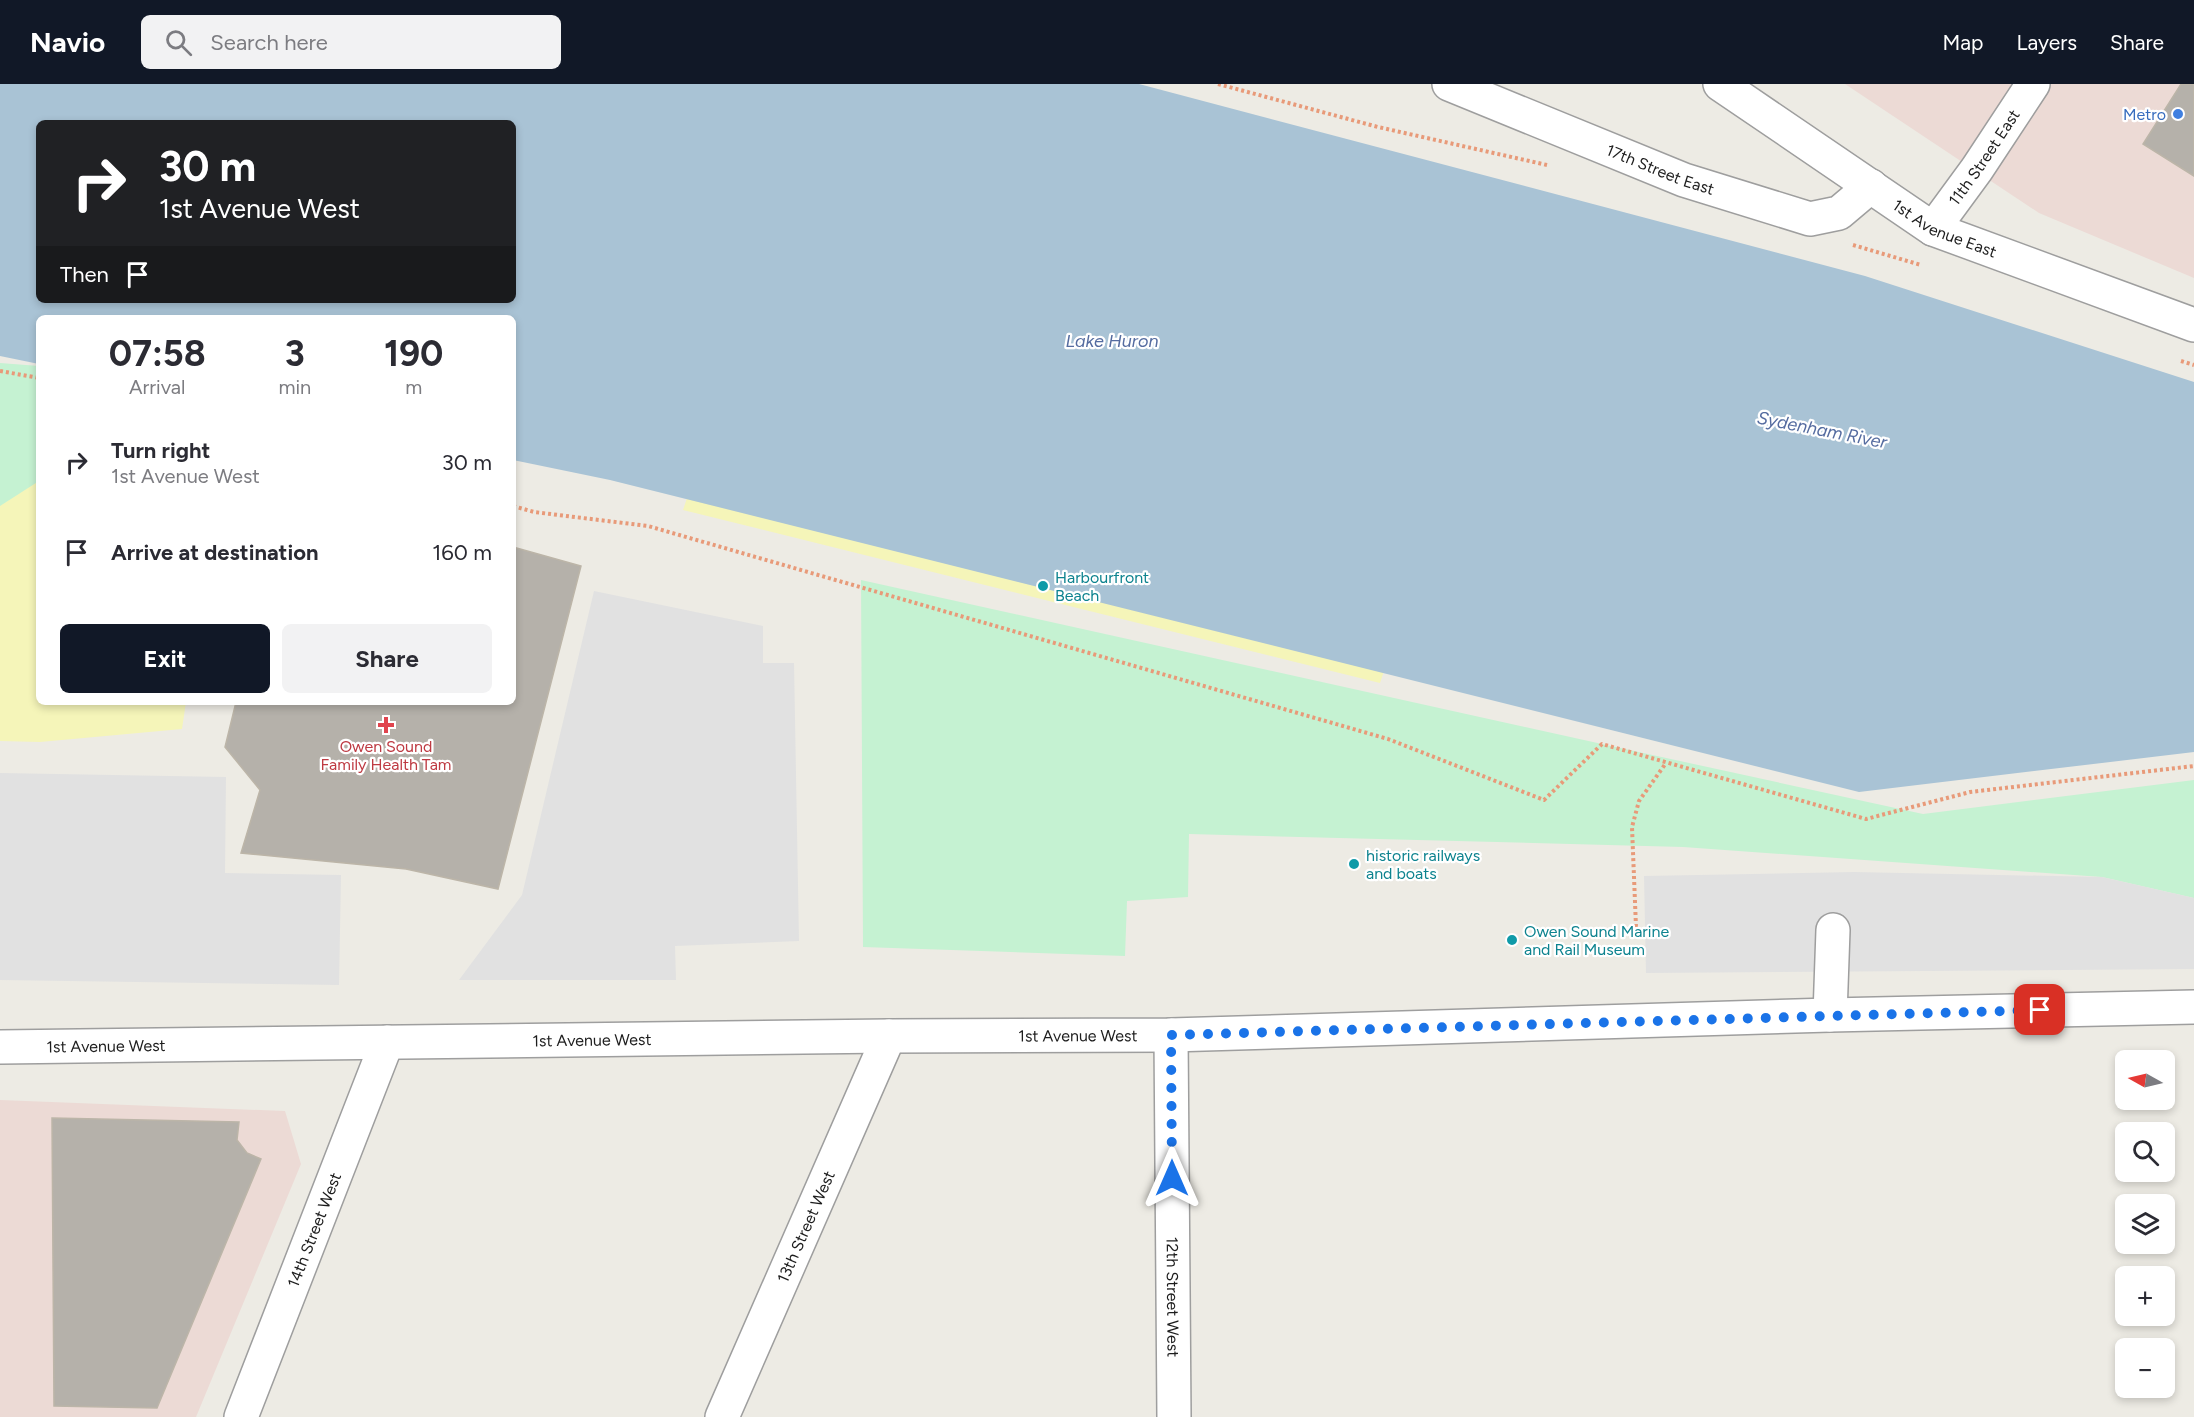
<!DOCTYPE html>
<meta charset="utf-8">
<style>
body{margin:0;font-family:Figtree,sans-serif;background:#f2f2f3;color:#2b2b33;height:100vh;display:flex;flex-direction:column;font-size:22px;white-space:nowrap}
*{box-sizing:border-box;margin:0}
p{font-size:20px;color:#7c7c81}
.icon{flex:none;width:33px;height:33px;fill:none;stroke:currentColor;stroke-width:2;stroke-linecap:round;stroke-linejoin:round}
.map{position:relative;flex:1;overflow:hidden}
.panel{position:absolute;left:36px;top:231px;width:480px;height:390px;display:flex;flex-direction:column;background:#fff;border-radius:9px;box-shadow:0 3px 9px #0003}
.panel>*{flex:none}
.top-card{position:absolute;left:36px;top:36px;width:480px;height:183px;border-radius:9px;box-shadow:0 3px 9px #0003;background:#202124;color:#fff;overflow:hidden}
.needle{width:39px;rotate:278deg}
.fabs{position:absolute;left:2115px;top:966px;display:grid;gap:12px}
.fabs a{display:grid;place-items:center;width:60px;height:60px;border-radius:9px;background:#fff;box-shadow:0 3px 9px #0003;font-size:30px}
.pin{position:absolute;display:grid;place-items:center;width:51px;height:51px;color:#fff;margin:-26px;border-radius:12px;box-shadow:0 3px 9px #0006}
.me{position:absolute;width:66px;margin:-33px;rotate:0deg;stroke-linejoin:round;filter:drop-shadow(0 0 4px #0008)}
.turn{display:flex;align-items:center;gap:21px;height:126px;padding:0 24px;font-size:27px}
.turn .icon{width:78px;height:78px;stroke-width:2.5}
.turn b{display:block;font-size:42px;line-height:51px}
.then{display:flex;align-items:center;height:57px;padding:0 24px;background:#0003;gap:12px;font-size:22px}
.eta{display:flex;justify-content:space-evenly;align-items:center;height:102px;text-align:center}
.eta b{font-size:36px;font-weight:700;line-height:42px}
.action{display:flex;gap:12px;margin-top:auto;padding:12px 24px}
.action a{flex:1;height:69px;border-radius:9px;background:#111827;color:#fff;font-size:24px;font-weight:700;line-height:69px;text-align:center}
.action a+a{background:#f2f2f3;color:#2b2b33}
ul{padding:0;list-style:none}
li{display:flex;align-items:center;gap:18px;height:90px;padding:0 24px}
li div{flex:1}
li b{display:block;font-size:22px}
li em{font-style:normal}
header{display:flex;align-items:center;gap:36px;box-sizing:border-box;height:84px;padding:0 30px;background:#111827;color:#fff}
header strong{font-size:28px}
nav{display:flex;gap:33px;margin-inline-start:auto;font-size:21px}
.search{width:420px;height:54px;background:#f2f2f3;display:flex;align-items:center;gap:15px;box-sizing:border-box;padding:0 21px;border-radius:9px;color:#7c7c81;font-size:22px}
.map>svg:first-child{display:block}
</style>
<header>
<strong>Navio</strong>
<div class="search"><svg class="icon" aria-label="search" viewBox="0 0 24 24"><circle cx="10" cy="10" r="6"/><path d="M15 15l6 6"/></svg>Search here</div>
<nav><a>Map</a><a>Layers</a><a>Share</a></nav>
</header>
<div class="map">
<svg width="2194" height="1333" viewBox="0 0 2194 1333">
<rect width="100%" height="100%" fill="#edebe4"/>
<path fill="#ecdad5" d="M1845 0H2194V194L2039 129Z
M0 1016 285 1027 301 1080 196 1333H0Z"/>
<path fill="#f5f5b9" d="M39 396V618H186L182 645 40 658 0 657V421Z
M693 396 1387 578 1380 599 683 426Z"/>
<path fill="#c5f2d2" d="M0 279 39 282V397L0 422Z
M861 496 1602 660 1923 730 2194 696V814L2102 793 1683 763 1189 750 1188 813 1127 817 1125 872 863 863Z"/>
<path fill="#e1e1e1" d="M594 507 763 542V579H794L799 857 675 862 676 896H459L522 811Z
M0 689 226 693 225 789 341 791 339 901 0 896Z
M1854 788 2102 793 2194 814V885L1646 889 1644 792Z"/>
<path fill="#a9c3d5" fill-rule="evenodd" d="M0 0H1139L1865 192 2194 298V668L1859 708 610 396 513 376V234H39V280L0 272ZM39 39H513V216H39Z"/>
<path fill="#b5b1aa" stroke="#bcb5a8" stroke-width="1.5" d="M2181 0H2194V92L2143 60Z
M513 463 581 482 498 805 406 785 241 769 260 706 225 663 236 618H513Z
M52 1034 239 1038 237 1056 247 1069 261 1075 157 1324 54 1322Z"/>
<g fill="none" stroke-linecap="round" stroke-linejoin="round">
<defs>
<g id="minor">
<path id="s1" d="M1449 0 1684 96 1810 135 1839 129 1871 102"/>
<path id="s2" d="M1720 0 1933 145 2194 241"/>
<path id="s3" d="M1933 145 1977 85 2033 0"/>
<path d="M1830 931 1833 846"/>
<path id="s4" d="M1171 951 1174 1333"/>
<path id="s5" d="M0 963 889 952 1171 951 1830 931 2194 923"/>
<path id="s6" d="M241 1333 387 958"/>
<path id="s7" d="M722 1333 889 952"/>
</g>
</defs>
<use href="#minor" stroke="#9e9e9e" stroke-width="36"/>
<path stroke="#e89a79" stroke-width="4" stroke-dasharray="3 3" stroke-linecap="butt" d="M1218 0 1378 43 1547 81
M1853 161 1921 181
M2181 277 2194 281
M0 287 39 294
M513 422 534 428 648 442 1388 655 1544 716 1602 660 1866 735 1970 708 2194 682
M1636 843 1632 743 1639 717 1666 679"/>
<use href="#minor" stroke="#fff" stroke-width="33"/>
</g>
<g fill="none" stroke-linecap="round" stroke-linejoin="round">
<path stroke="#1a73e8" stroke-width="10" stroke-dasharray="0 18" d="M1172 1094 1171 951 2040 926"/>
</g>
<circle fill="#3f7fe0" stroke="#fff" stroke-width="2" cx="2178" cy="30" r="6"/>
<g fill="#0f9aa8" stroke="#fff" stroke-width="2">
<circle cx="1043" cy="502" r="6"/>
<circle cx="1354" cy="780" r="6"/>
<circle cx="1512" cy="856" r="6"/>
</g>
<path fill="#e0444e" stroke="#fff" stroke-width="2" d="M383 632h6v6h6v6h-6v6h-6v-6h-6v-6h6z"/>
<g text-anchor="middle" stroke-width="4.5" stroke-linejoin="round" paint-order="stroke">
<g font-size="16" fill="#366cbe" stroke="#fff" text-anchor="end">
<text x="2166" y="36">Metro</text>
</g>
<g font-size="16" fill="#1d1d1d" stroke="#fff">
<text dy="6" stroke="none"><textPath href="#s3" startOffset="88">11th Street East</textPath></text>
<text dy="6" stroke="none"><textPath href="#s1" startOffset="228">17th Street East</textPath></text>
<text dy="6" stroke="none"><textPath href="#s2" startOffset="268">1st Avenue East</textPath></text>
<text dy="6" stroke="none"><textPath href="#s5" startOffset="1078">1st Avenue West</textPath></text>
<text dy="6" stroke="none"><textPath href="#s5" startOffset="592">1st Avenue West</textPath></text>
<text dy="6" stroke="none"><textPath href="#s5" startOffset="106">1st Avenue West</textPath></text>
<text dy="6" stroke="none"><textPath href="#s7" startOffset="208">13th Street West</textPath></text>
<text dy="6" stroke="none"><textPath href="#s6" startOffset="201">14th Street West</textPath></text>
<text dy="6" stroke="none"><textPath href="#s4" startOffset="262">12th Street West</textPath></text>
</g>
<g font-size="16" fill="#0d838f" stroke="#fff" text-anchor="start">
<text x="1055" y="499">Harbourfront<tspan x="1055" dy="18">Beach</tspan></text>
<text x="1366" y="777">historic railways<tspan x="1366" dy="18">and boats</tspan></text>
<text x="1524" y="853">Owen Sound Marine<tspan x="1524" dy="18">and Rail Museum</tspan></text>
</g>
<g font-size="16" fill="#be3a42" stroke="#fff">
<text x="386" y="668">Owen Sound<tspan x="386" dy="18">Family Health Tam</tspan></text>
</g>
<g font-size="18" font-style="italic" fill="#556ca0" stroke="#fff">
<text x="1112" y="263">Lake Huron</text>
<text transform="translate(1822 346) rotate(11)" y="6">Sydenham River</text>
</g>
</g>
</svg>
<div class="fabs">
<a><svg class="needle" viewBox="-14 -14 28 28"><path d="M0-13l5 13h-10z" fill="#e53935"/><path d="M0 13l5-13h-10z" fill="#7c7c81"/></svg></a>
<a><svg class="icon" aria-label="search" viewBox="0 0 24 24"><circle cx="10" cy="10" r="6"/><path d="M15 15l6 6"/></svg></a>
<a><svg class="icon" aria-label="layers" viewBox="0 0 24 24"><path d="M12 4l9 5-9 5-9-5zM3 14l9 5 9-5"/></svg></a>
<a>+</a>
<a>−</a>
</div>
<div class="pin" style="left:2040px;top:926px;background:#d93025"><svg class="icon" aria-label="arrive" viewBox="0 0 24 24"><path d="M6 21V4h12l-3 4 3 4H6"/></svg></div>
<svg class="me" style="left:1172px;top:1094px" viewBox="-20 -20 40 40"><path d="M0-17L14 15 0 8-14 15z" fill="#1a73e8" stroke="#fff" stroke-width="4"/></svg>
<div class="top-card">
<div class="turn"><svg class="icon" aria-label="right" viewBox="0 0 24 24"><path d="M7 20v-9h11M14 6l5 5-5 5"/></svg><div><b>30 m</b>1st Avenue West</div></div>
<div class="then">Then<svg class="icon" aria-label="arrive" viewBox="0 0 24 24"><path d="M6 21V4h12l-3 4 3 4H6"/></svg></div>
</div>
<section class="panel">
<div class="eta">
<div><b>07:58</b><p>Arrival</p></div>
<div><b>3</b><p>min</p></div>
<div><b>190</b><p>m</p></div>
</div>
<ul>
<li><svg class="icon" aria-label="right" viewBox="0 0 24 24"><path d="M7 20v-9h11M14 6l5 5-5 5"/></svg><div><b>Turn right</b><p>1st Avenue West</p></div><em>30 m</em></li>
<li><svg class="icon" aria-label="arrive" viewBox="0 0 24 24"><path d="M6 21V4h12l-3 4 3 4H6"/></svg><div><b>Arrive at destination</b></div><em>160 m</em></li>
</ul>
<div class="action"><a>Exit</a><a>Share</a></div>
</section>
</div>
